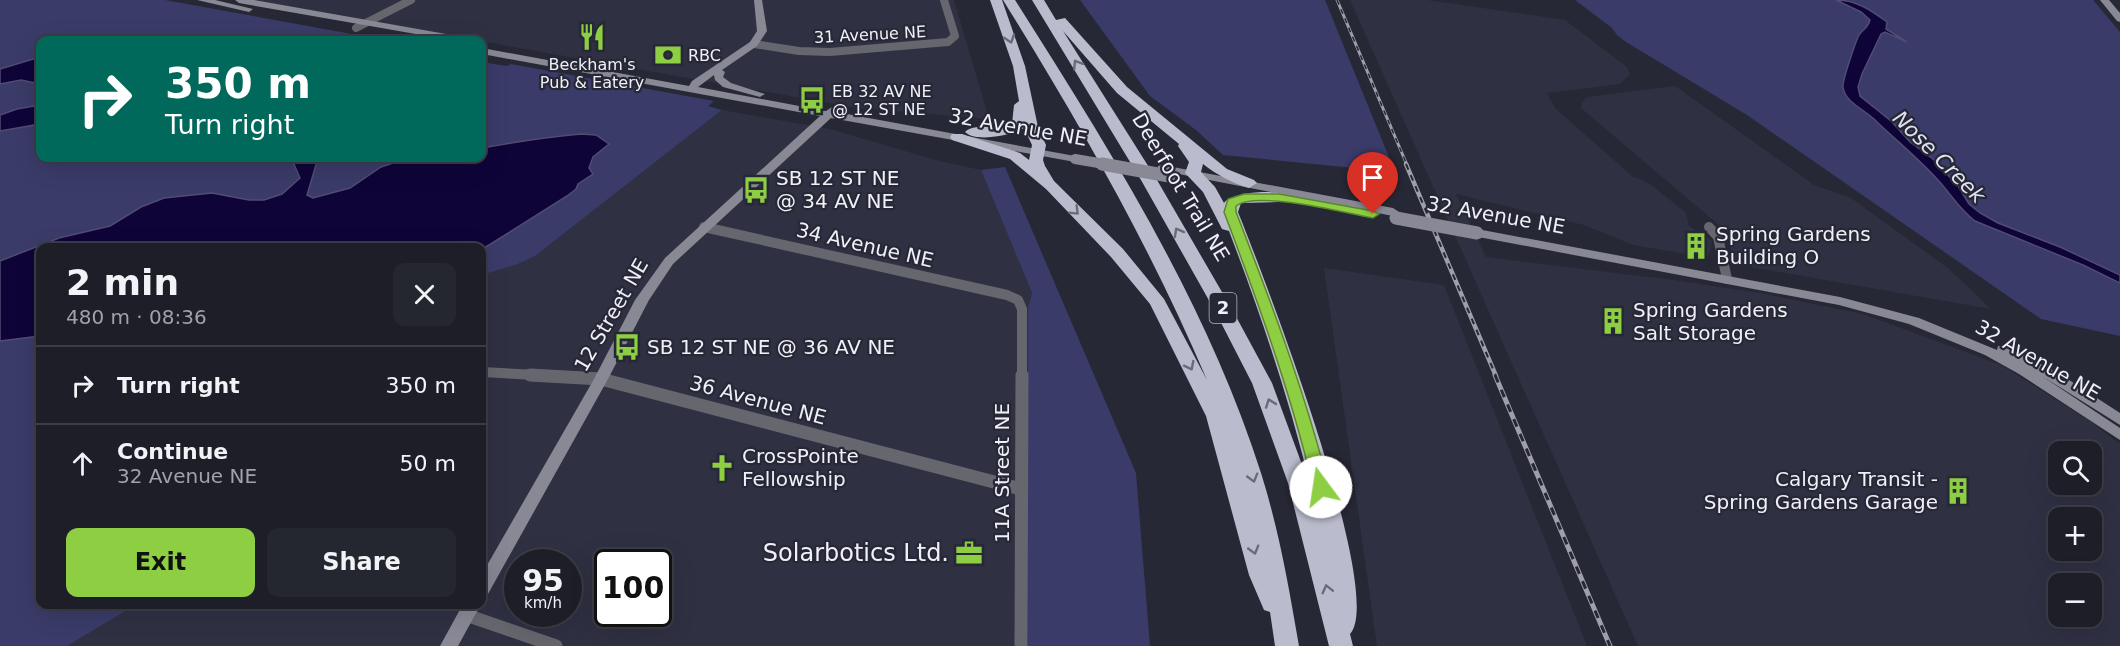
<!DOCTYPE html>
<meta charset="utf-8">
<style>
body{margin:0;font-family:"DejaVu Sans",sans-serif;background:#252730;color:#f1f3f6;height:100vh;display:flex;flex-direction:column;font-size:22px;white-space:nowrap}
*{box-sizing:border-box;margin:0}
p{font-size:20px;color:#a0a2a8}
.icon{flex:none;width:33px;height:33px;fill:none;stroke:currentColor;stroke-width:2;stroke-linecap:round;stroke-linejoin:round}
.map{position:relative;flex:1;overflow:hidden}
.sheet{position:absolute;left:36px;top:243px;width:450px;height:366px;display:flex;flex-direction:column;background:#1d1e28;border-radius:12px;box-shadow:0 6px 24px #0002,0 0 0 2px #3b3c45}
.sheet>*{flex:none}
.guide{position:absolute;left:36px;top:36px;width:450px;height:126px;border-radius:12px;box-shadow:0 6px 24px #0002,0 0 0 2px #3b3c45;background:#00695c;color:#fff;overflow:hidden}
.buttons{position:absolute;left:2048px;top:441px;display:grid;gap:12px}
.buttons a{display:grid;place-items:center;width:54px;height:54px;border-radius:12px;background:#1d1e28;box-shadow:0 6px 24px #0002,0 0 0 2px #3b3c45;font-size:30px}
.speed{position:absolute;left:504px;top:549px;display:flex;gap:12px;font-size:30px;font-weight:700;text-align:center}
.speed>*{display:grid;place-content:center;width:78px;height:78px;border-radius:50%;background:#1d1e28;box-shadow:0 6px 24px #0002,0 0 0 2px #3b3c45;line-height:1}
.speed small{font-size:15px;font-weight:400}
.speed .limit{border:3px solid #111;border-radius:9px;background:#fff;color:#111}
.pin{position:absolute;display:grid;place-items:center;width:51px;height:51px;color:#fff;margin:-62px -26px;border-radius:50% 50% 50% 0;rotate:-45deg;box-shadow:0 0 6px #0007}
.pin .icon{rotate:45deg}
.me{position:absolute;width:66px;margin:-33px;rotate:346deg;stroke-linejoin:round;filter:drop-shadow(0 0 4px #0008)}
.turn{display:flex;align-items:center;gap:21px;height:126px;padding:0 30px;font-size:27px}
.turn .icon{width:78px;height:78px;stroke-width:2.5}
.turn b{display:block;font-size:42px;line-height:51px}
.round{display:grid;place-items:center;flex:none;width:63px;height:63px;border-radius:12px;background:#252730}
.head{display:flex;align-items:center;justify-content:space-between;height:102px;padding:0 30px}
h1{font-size:36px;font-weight:600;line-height:45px}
.cta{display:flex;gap:12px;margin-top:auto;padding:12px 30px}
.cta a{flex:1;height:69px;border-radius:12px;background:#8ece43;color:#111;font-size:24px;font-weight:600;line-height:69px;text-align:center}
.cta a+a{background:#252730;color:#f1f3f6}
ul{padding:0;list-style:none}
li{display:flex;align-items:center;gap:18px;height:78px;padding:0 30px;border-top:2px solid #3b3c45}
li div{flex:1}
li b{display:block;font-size:22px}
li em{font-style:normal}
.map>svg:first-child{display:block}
</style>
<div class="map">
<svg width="2120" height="646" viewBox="0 0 2120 646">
<rect width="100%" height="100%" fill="#272835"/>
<path fill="#2f3143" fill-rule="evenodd" d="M250 0H954L989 119 857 108Z
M1350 0H1427L1565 20 1627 67 1630 74 1620 84 1547 93 1555 108 1632 176 1650 184 1686 213 1689 226 1712 241 1709 255 1705 257 1633 245 1584 225 1456 194 1486 257 1673 280 1760 293 1863 314 2001 365 2090 421 2120 444V646H1638ZM2058 452H2091V484H2058ZM2058 518H2091V550H2058ZM2058 584H2091V616H2058Z
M1675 86 1814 185 1851 198 1949 269 1991 309 1734 264 1727 232 1581 108 1582 102 1587 97Z
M722 110 830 129 939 161 981 170 1032 293 1028 308V646H67L136 605 482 604V275L518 264 535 256ZM518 562H568V614H518ZM608 562H658V614H608Z
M1324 268 1444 285 1587 646H1377Z"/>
<path fill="#3a3b68" d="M0 0H165L385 40H40V158H482V62L506 66 511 64 714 101 708 106 722 110 535 256 518 264 482 275V248H40V604L136 605 67 646H0Z
M1080 0H1325L1395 172 1223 155 1196 130 1150 96Z
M1575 0H2093L2120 32V336L2041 319 1747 115 1626 42 1617 35 1612 28Z
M1005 167 1136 473 1150 646H1028V308L1032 293 981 170Z"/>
<path fill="#0e0438" stroke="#524b72" stroke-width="1.5" d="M1836 0C1856 0 1871 10 1887 22L1886 29 1907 42 1885 32 1881 34 1862 74 1858 87 1860 96 1891 121 1910 142 1933 159 1958 186 1969 204 1980 213 1998 223 2060 247 2120 275V283L2083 265 1975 221C1958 208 1951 194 1938 180 1919 159 1897 141 1877 122 1866 110 1845 103 1843 87 1842 81 1856 41 1859 35 1863 29 1868 28 1870 20L1861 12Z
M40 57V84L21 80 0 84V69Z
M40 105V124L0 131V115L17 109Z
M581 134 596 135 609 144 593 157 589 168 593 174 578 184 576 189 567 196 489 245 482 249 454 247 455 242H434L419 248H40V336L0 341V261L59 238 110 226 141 207 164 198 212 193 249 200H264L282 194 300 178 293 162 302 158H318L307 195 313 198 350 188 381 167 405 159 482 158V148C515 142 548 137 581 134Z"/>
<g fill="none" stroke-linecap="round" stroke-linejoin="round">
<path stroke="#66676e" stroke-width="8" d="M356 28 411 0
M754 44 799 51 830 52 948 42 955 36 944 0"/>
<path stroke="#66676e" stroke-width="10" d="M704 227 1007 295 1018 300 1022 309V376
M1709 227 1718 237 1727 279
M482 372 555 376"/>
<path stroke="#66676e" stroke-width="13" d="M530 375 601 379 1021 489
M466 615 556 646
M1021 646 1022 375"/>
<path fill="#888994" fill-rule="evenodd" d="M197 0H215L253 9 249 12Z
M235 0H254L463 37 468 40H450L239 3Z
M754 0H762L767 31 757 46 722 70 725 72 723 77 731 83 765 94 760 97 723 87 715 80 714 75 698 87 826 111 835 105 840 108 836 112 1075 156 1081 159 1075 162 831 118 673 264 649 300 608 379 488 594 482 596V574L594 379 635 300 665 258 820 116 482 54V48L689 86 692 81 750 42 757 31Z
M2100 0H2109L2120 13V22L2117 21Z
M1162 165 1393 208 1399 212 1393 216 1158 170V166Z
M1477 229 1840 297 1919 318 1997 350 1998 346H2008L2063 376 2120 413V425L2042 376 2120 428V440L2019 374 1985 355 1909 324 1839 305 1473 236 1471 233 1473 230Z
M463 604H481L458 646H440Z"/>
<path fill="#babccd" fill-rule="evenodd" d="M990 0H1002L1025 66 1038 127 1046 145 1043 160 1045 166 1054 181 1123 249 1164 299 1207 380C1150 246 1080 124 1003 0H1015C1110 150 1207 303 1261 473 1279 530 1289 588 1299 646H1275L1270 612 1264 610 1249 575 1206 416 1150 304 1111 257 1046 189 1010 159 952 140 950 137 952 134H962L1020 153 1029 160 1032 145 1024 128C1012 135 976 143 965 132 975 122 999 130 1012 124L1014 105 1019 101 1013 66Z
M1032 0H1044L1056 20 1065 18 1127 87 1227 169 1254 180 1257 183 1249 188C1232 183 1217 175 1203 164L1201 172 1215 187 1224 203C1231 192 1279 188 1287 197L1279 202 1241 203 1238 212C1261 269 1387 594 1350 634L1353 646H1329L1288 483 1252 383 1215 311 1141 180ZM1063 31 1117 93 1179 144 1178 146 1189 162 1185 173 1203 192 1222 229 1229 231C1261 315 1290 401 1311 489L1272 383 1233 311 1157 180Z"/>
<defs>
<path id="rail-far2" d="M1337 0 1407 165"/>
<path id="rail-far1" d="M1406 164 1496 376"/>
<path id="rail" d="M1495 375 1610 646"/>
</defs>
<use href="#rail-far2" stroke="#9e9faa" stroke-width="3"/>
<use href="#rail-far1" stroke="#9e9faa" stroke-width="4.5"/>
<use href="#rail" stroke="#9e9faa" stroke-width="5"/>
<use href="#rail-far2" stroke="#272835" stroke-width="1.5" stroke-dasharray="5" stroke-linecap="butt"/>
<use href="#rail-far1" stroke="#272835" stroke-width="2" stroke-dasharray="6" stroke-linecap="butt"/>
<use href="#rail" stroke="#272835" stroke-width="3" stroke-dasharray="8" stroke-linecap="butt"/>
<path stroke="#888994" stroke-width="10" d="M1075 159 1110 165"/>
<path stroke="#888994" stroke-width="13" d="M1102 164 1169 176
M1396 218 1477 233"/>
</g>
<defs><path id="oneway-chevron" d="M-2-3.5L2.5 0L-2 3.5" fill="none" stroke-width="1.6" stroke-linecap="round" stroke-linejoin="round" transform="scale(1.5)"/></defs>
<g stroke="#696b79">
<use href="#oneway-chevron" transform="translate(1010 39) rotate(72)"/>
<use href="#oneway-chevron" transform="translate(1077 64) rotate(-122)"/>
<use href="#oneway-chevron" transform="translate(1075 211) rotate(45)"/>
<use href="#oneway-chevron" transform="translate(1178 232) rotate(-119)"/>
<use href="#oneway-chevron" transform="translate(1190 366) rotate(63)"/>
<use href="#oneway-chevron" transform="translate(1270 403) rotate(-110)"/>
<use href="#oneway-chevron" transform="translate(1253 478) rotate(74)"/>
<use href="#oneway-chevron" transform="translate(1254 550) rotate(74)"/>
<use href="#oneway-chevron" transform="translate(1327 589) rotate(-104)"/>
</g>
<path fill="#8ece43" stroke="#5c862c" stroke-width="1.5" d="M1244 194H1279L1373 211 1379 214 1373 218C1346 213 1255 190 1236 206V212C1271 302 1305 392 1329 487L1327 491H1316L1313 487C1291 393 1258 302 1224 212L1228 199Z"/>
<defs>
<symbol id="restaurant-bare" viewBox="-9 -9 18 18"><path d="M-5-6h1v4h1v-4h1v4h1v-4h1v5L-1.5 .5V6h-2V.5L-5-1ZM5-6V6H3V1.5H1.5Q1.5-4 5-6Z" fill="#8ece43" stroke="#272835" stroke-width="2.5" paint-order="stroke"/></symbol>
<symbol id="bank-bare" viewBox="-9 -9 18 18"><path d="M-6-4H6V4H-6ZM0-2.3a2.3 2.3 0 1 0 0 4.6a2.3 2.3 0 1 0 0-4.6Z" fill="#8ece43" stroke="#272835" stroke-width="2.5" paint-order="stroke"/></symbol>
<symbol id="bus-bare" viewBox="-9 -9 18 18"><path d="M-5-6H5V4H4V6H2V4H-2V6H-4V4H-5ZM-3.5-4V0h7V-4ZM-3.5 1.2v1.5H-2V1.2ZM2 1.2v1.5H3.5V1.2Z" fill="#8ece43" stroke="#272835" stroke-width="2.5" paint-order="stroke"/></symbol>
<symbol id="building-bare" viewBox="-9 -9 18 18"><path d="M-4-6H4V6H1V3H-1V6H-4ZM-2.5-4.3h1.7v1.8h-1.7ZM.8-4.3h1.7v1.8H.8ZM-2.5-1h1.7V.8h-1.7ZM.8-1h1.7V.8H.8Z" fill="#8ece43" stroke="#272835" stroke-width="2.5" paint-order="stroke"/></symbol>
<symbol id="church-bare" viewBox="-9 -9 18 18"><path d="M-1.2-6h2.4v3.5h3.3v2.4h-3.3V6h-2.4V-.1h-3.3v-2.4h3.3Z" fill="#8ece43" stroke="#272835" stroke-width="2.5" paint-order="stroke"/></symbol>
<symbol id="office-bare" viewBox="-9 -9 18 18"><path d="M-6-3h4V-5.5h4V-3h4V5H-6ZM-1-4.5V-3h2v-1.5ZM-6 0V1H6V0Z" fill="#8ece43" stroke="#272835" stroke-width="2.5" paint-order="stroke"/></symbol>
</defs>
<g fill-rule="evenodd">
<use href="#restaurant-bare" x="573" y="18" width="38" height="38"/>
<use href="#bank-bare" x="649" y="36" width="38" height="38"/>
<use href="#bus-bare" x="793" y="81" width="38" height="38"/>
<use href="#bus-bare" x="737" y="171" width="38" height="38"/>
<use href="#building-bare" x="1677" y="227" width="38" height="38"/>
<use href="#building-bare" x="1594" y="302" width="38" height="38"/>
<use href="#bus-bare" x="608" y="328" width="38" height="38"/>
<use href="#church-bare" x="703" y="449" width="38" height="38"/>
<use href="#building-bare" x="1939" y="472" width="38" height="38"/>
<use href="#office-bare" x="950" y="534" width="38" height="38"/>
</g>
<g text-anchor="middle" stroke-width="4.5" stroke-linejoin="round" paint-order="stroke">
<g font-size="16" fill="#eff0f9" stroke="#272835">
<text transform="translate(870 34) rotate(-3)" y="6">31 Avenue NE</text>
</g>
<g font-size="16" fill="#eff0f9" stroke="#272835" text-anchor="start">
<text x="688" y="61">RBC</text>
<text x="592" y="70" text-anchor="middle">Beckham's<tspan x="592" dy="18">Pub &amp; Eatery</tspan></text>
<text x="832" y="97">EB 32 AV NE<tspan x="832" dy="18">@ 12 ST NE</tspan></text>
</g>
<rect fill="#272835" stroke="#b3b4be" stroke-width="1.5" x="1209.5" y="293" width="27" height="30" rx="4.5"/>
<g font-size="18" font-weight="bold" fill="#eff0f9">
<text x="1223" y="314">2</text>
</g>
<g font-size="20" fill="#eff0f9" stroke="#272835">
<text transform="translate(1018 127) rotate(10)" y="7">32 Avenue NE</text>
<text transform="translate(1181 187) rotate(59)" y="7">Deerfoot Trail NE</text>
<text transform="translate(1496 215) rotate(10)" y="7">32 Avenue NE</text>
<text transform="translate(865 245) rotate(13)" y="7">34 Avenue NE</text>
<text transform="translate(611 315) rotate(-60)" y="7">12 Street NE</text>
<text transform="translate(2038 360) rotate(30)" y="7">32 Avenue NE</text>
<text transform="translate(758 400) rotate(15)" y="7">36 Avenue NE</text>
<text transform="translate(1002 473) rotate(-90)" y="7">11A Street NE</text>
</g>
<g font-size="20" fill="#eff0f9" stroke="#272835" text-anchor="start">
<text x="776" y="185">SB 12 ST NE<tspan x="776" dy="23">@ 34 AV NE</tspan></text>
<text x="1716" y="241">Spring Gardens<tspan x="1716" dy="23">Building O</tspan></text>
<text x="1633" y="317">Spring Gardens<tspan x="1633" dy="23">Salt Storage</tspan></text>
<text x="647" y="354">SB 12 ST NE @ 36 AV NE</text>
<text x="742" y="463">CrossPointe<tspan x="742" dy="23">Fellowship</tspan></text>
<text x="1938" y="486" text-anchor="end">Calgary Transit -<tspan x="1938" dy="23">Spring Gardens Garage</tspan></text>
</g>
<g font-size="21" font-style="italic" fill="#e0e2f4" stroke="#272835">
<text transform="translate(1939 157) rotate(45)" y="7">Nose Creek</text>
</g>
<g font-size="24" fill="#eff0f9" stroke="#272835" text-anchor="end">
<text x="949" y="561">Solarbotics Ltd.</text>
</g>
</g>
</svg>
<div class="buttons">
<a><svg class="icon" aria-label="search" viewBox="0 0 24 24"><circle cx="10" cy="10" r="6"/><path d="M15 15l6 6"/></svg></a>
<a>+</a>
<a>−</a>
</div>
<div class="speed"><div>95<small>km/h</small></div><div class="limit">100</div></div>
<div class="pin" style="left:1373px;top:214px;background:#d93025"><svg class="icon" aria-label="arrive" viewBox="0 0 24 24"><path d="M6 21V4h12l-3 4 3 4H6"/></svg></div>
<svg class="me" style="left:1321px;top:487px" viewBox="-20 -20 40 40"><circle r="19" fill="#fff"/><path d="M0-13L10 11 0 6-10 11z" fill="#8ece43"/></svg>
<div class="guide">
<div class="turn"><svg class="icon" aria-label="right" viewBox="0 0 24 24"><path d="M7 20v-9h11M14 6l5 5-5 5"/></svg><div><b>350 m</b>Turn right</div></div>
</div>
<section class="sheet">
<div class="head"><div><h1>2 min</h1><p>480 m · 08:36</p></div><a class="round"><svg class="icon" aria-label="close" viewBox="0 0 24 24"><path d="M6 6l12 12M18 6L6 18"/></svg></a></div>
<ul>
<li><svg class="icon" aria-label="right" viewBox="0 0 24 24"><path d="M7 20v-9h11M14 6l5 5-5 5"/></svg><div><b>Turn right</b></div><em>350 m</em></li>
<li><svg class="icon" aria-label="ahead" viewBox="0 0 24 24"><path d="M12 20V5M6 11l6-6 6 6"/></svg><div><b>Continue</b><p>32 Avenue NE</p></div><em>50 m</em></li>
</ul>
<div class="cta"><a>Exit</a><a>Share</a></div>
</section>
</div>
